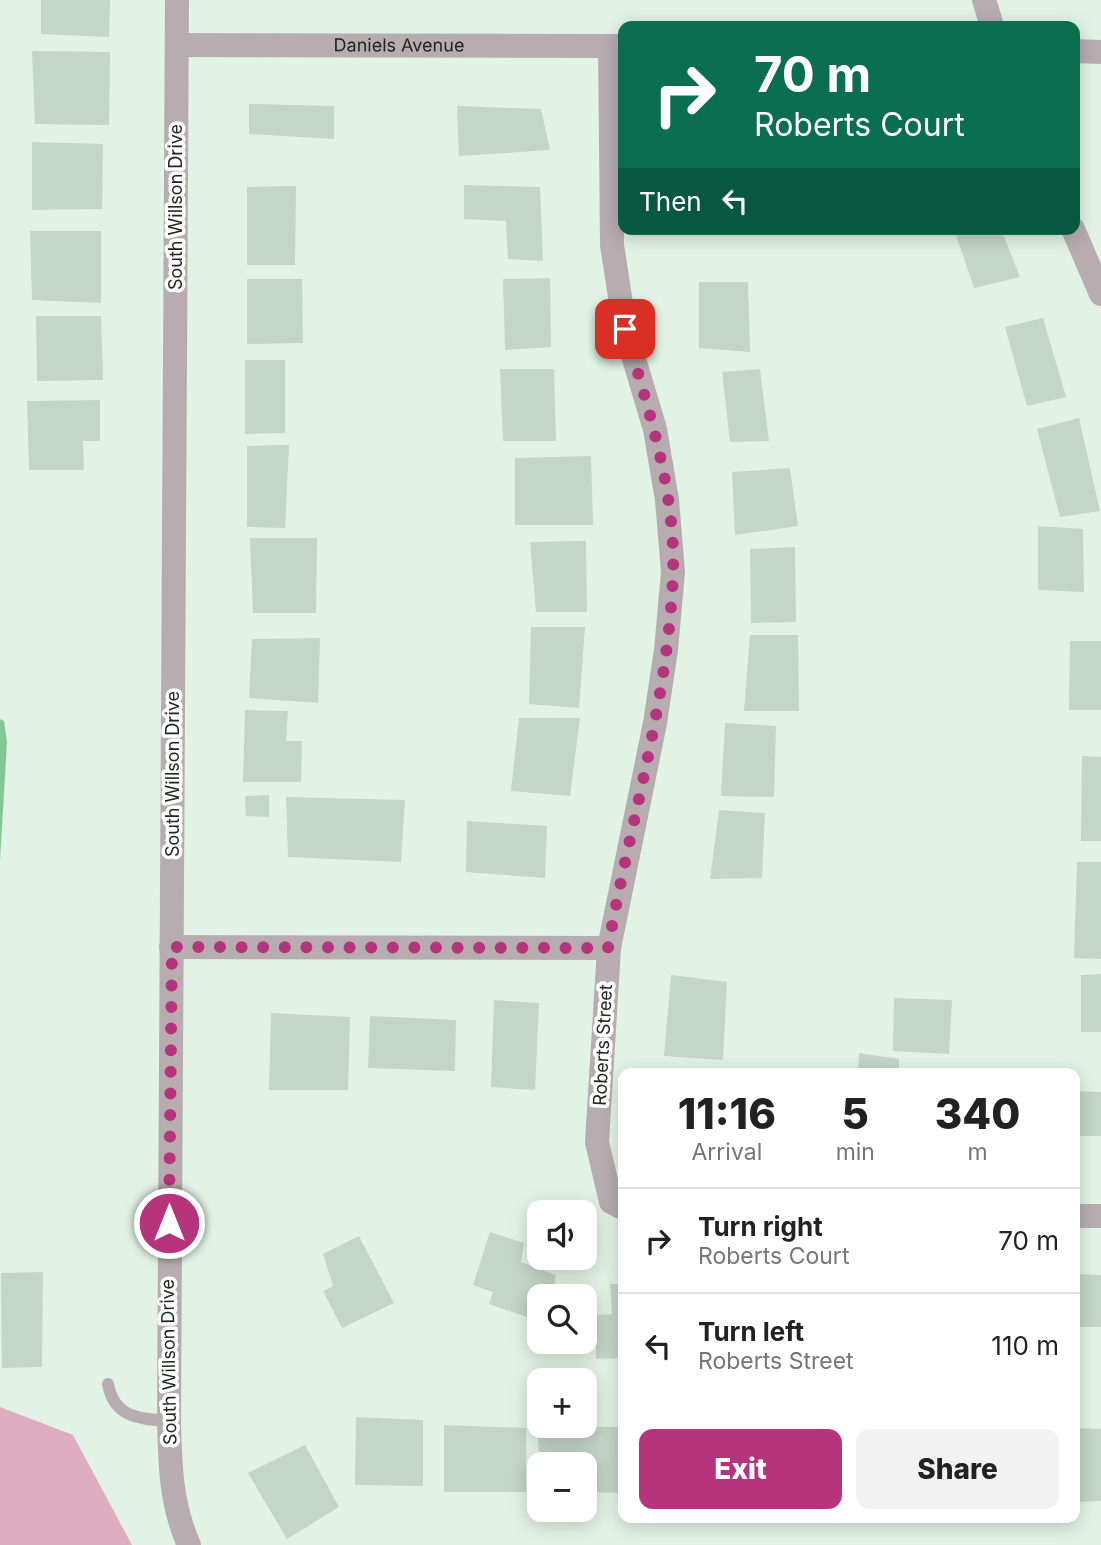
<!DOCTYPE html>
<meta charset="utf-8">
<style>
body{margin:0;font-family:Inter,sans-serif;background:#f2f2f2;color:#222;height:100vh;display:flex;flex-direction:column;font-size:26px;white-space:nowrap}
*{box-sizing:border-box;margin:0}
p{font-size:23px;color:#767676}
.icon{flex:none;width:38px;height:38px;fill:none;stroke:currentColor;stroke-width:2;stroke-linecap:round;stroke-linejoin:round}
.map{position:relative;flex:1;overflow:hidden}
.sheet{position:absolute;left:618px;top:1068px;width:462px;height:455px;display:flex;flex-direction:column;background:#fff;border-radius:14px;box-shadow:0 4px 18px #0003}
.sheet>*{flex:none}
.guide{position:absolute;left:618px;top:21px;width:462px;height:214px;border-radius:14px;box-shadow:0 4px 18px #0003;background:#0b6e4f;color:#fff;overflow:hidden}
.controls{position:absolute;left:527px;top:1200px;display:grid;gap:14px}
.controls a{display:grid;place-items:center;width:70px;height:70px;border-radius:14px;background:#fff;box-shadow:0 4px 18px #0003;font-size:35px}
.pin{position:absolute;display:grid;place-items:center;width:60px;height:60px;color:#fff;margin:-30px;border-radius:14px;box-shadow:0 4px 10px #0006}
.me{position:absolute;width:77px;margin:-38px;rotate:0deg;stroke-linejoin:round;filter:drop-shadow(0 0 5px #0008)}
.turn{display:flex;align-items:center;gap:24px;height:147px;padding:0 21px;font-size:32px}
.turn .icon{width:91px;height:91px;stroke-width:2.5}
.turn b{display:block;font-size:49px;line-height:60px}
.then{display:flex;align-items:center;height:66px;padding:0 21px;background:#0003;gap:14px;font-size:26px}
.eta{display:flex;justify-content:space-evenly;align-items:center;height:119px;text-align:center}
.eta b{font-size:42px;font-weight:800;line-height:49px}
.action{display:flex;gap:14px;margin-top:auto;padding:14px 21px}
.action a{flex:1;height:80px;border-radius:14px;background:#b6347c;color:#fff;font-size:28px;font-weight:800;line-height:80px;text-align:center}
.action a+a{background:#f2f2f2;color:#222}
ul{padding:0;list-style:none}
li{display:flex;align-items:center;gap:21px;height:105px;padding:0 21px;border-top:2px solid #e0e0e0}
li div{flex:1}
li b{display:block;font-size:26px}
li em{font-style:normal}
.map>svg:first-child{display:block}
</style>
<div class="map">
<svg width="1101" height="1545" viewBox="0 0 1101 1545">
<rect width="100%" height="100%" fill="#e2f3e5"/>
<path fill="#deadc2" d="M0 1407 73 1435 132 1545H0Z"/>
<path fill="#85c695" d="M0 719 4 721 7 742 0 861Z"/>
<path fill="#c4d6c8" d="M41 0H110L109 37 41 34Z
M32 51 110 52 109 125 35 124Z
M249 104 334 106V139L249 134Z
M457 106 541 109 550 150 459 156Z
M32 142 103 144 102 209 32 210Z
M464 185 540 187 543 261 508 259 506 221 464 219Z
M296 186 295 265H247V187Z
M954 229H1001L1020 277 974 288Z
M30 231H101V303L32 300Z
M550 278 551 347 505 350 503 279Z
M247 279H302L303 343 247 344Z
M699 282H748L750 352 699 348Z
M36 316H101L103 380 37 381Z
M1043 318 1066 397 1027 406 1005 327Z
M245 360H285V433L245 434Z
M500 369H554L556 441H503Z
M760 369 769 441 730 442 722 372Z
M100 400V441H83L84 470H29L27 401Z
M1079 418 1100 511 1060 517 1037 429Z
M289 445 285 528 247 527V446Z
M591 456 593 525H515V458Z
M790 468 798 526 735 535 732 472Z
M1038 526 1083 529 1084 592 1038 590Z
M250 538H317L316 613H253Z
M586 541 587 612H536L530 542Z
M795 547 796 622 751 623 750 549Z
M531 627H585L579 708 529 704Z
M750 635H798L799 711H744Z
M320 638 318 703 249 698 252 639Z
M1070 641H1101V710H1069Z
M245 710 288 711 286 741H302L301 782H243Z
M519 718H580L570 796 511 791Z
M725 723 776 726 774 797 721 796Z
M1082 756 1101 757V841H1081Z
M269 795V817L246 816 245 796Z
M286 797 405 800 401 862 288 857Z
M719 810 765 813 762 878 710 879Z
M467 821 547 826 545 878 466 872Z
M1077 862H1101V959L1074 958Z
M1101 974V1032H1081V975Z
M671 975 727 982 723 1060 664 1056Z
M894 998 952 1000 949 1054 893 1051Z
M494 1000 539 1003 535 1090 491 1087Z
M271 1013 350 1017 348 1090H269Z
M370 1016 456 1020 455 1071 368 1068Z
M859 1053 899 1059V1073H858Z
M1074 1091 1101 1092V1136H1074Z
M490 1232 524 1243 521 1262 556 1275 552 1297H539V1321L489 1304 493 1292 473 1285Z
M359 1236 394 1303 342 1328 323 1291 333 1286 323 1254Z
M43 1272 42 1367 2 1368 1 1273Z
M1074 1274 1101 1275V1327H1074Z
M610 1284H623V1358L596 1359V1315L612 1314Z
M356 1417 423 1420V1486L355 1485Z
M444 1425 526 1428V1492H444Z
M537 1426 623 1427V1493L584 1492V1465H540Z
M1074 1428 1101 1429V1501L1074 1502Z
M305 1445 339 1507 287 1539 248 1473Z"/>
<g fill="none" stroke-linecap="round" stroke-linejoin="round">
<path stroke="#b7adb1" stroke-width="12" d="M108 1384C114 1418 140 1419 169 1421"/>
<g stroke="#b7adb1" stroke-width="24">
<path d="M177 0 169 1421C170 1465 171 1505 189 1545"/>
<path d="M984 0 992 26"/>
<path id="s1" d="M177 45 623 46"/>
<path d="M610 46 612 245 625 329 655 429 667 500 673 572 666 650 655 723 609 948 597 1142 611 1202 623 1208"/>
<path d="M1074 51 1101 52"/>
<path d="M1073 229 1101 294"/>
<path d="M171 947 609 948"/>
<path d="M1074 1216H1101"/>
</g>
</g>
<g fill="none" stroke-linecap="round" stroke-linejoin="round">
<path stroke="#b6347c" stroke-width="12" stroke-dasharray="0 21.6" d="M169 1223 172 947 608 948C630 823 668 701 673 575 676 491 648 408 625 329"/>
</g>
<g text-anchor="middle" stroke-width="7" stroke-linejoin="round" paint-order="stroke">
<g font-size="18" fill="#202621" stroke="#fff">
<text dy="6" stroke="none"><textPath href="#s1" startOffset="222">Daniels Avenue</textPath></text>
<text transform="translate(176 207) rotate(-90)" y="6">South Willson Drive</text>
<text transform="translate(173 774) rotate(-90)" y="6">South Willson Drive</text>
<text transform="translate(603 1045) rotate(-87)" y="6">Roberts Street</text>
<text transform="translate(169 1362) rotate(-91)" y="6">South Willson Drive</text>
</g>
</g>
</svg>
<div class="controls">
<a><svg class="icon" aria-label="sound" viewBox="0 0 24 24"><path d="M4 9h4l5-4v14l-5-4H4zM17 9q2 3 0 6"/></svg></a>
<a><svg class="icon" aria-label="search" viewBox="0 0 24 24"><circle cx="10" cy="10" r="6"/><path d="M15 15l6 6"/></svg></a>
<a>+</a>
<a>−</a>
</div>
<div class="pin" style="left:625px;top:329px;background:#d93025"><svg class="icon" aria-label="arrive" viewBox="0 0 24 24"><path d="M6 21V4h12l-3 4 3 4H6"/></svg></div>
<svg class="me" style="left:169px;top:1223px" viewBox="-20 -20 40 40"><circle r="17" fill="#b6347c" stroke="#fff" stroke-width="3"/><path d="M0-11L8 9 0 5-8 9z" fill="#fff"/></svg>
<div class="guide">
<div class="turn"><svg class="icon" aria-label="right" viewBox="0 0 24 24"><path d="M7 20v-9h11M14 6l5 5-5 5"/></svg><div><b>70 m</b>Roberts Court</div></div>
<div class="then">Then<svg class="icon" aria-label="left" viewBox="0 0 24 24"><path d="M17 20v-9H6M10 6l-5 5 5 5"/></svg></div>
</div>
<section class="sheet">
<div class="eta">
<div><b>11:16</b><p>Arrival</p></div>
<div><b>5</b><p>min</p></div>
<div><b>340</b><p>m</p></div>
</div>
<ul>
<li><svg class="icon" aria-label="right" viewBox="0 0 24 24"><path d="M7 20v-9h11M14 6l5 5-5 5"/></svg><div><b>Turn right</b><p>Roberts Court</p></div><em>70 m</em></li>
<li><svg class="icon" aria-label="left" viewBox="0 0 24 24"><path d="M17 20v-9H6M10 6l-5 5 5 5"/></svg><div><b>Turn left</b><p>Roberts Street</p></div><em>110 m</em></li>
</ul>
<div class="action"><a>Exit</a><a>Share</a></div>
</section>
</div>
